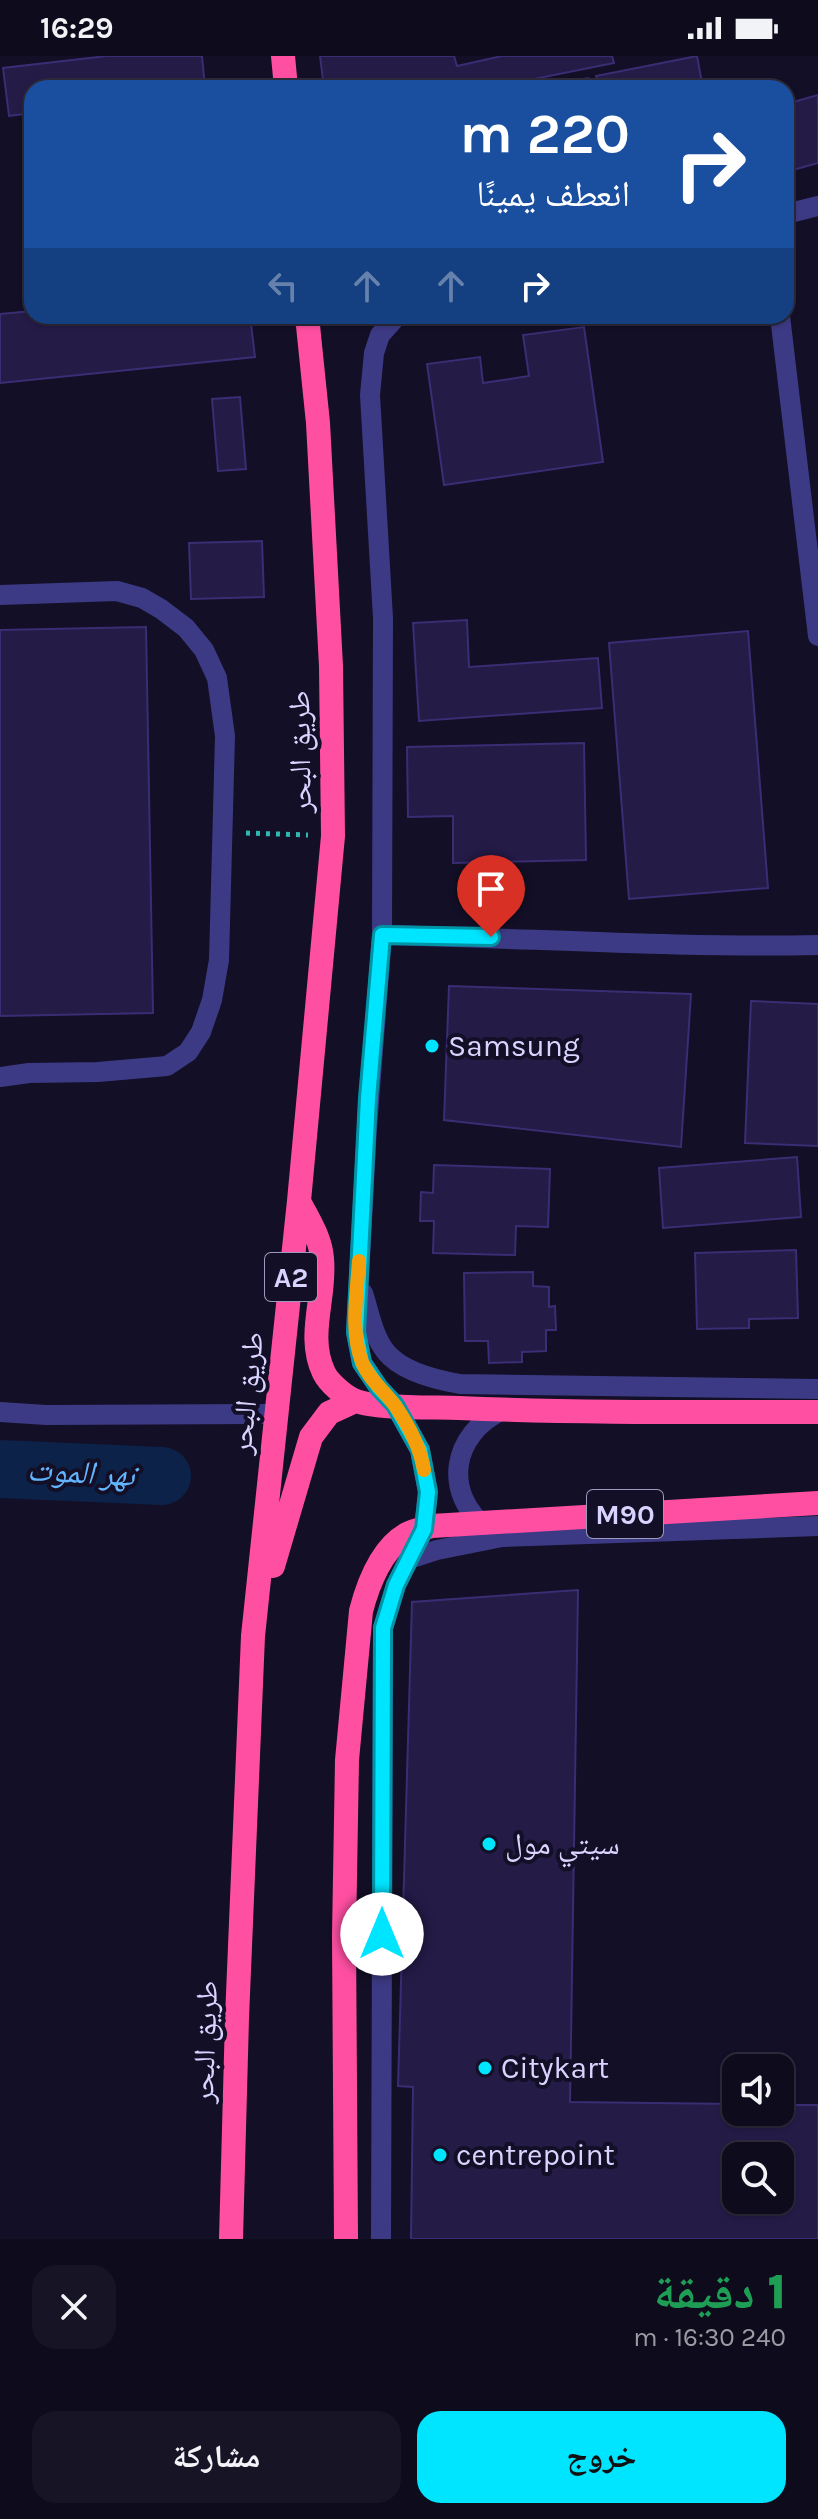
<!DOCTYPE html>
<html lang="ar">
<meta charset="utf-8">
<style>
body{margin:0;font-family:Karla,"Noto Naskh Arabic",sans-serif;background:#171425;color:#f1f3f6;direction:rtl;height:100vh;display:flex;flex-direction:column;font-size:30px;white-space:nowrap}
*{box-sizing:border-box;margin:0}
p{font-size:26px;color:#9b9ba3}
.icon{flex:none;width:44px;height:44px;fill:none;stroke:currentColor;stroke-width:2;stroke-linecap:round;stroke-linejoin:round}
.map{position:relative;height:2183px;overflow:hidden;direction:ltr}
.sheet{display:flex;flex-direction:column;background:#0e0b1c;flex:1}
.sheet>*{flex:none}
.banner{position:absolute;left:24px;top:24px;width:770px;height:244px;border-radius:24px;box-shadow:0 2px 6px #0004,0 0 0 2px #2e2b3b;direction:rtl;background:#1a4fa0;color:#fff;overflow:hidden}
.fabs{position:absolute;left:722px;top:1998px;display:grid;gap:16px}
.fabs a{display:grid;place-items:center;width:72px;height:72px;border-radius:16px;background:#0e0b1c;box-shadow:0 2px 6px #0004,0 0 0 2px #2e2b3b;font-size:40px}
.pin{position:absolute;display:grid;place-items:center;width:68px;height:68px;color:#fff;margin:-82px -34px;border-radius:50% 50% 50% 0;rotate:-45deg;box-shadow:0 0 8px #0007}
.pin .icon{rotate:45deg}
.me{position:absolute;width:88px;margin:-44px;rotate:0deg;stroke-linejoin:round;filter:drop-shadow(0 0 6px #0008)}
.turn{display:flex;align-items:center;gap:28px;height:168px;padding:0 32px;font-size:36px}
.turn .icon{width:104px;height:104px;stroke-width:2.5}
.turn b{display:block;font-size:56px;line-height:68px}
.lanes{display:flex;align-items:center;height:76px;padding:0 32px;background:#0003;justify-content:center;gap:40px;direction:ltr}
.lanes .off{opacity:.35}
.round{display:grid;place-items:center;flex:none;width:84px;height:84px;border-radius:24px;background:#171425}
.summary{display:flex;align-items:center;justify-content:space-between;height:136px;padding:0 32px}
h1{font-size:48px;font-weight:800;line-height:60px;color:#1e9e55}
.cta{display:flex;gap:16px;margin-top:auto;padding:16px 32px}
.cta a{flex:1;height:92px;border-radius:24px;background:#00e5ff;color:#111;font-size:32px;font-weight:800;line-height:92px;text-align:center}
.cta a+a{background:#171425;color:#f1f3f6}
.status{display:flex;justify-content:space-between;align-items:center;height:56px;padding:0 40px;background:#0e0b1c;direction:ltr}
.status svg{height:22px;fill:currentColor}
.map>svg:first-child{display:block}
</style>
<div class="status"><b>16:29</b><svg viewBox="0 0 49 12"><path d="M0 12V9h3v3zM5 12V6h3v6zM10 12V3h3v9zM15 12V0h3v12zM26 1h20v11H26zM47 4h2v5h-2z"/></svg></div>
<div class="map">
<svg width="818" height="2183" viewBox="0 0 818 2183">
<rect width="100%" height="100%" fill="#130f26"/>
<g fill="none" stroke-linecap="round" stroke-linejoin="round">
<path stroke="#0c2248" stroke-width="58" d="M0 1413 162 1420"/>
</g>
<path fill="#241b47" stroke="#3b2d73" stroke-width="2" fill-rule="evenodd" d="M107 0H202L205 32H32V57L9 60 3 12Z
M320 0H454L457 10 502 0H612L614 7 524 25 526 32H324Z
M697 0 703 32H599L596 20Z
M588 22 591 32H544V29Z
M818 39V107L786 116V48Z
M32 255V260H250L255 301 0 327V258Z
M584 271 603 406 444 429 427 308 480 301 483 327 529 320 523 279Z
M240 341 246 413 218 415 212 343Z
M262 485 264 541 191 543 189 487Z
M467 564 469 611 598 602 602 652 419 665 413 567Z
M146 571 153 957 0 960V574Z
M748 575 768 832 629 843 609 587Z
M584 687 586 804 453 807V760L408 761 407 691Z
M449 930 691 938 681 1091 444 1064Z
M751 945 818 948V1090L745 1087Z
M797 1101 801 1161 663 1172 659 1112Z
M434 1109 550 1113 548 1171 516 1170 515 1199 433 1197 434 1165H420L421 1136 433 1137Z
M796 1194 798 1262 749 1263V1272L697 1273 695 1197Z
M533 1216V1230L549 1231V1251L555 1250 556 1274H546V1295L522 1296V1306L489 1307 488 1285H465L464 1217Z
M578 1534 570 2046 736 2048V2056H780V2049H818V2183H411L413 2031 398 2030 412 1546ZM736 2100H780V2144H736Z"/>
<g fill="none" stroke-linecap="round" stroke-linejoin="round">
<path stroke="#2fb8b0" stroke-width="5" stroke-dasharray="4 6" stroke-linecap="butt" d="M246 777 308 779"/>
<path stroke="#3d3a85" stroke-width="20" d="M786 158 818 150
M397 260 380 279 374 297 370 339 383 562 382 879 367 1071 356 1276 362 1307 379 1332 395 1349 420 1394 428 1436 424 1473 409 1503
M780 260 818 580
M0 539 117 535 142 542 161 553 186 572 204 594 217 622 225 680 219 904 212 944 201 976 188 996 167 1010 98 1016 29 1017 0 1021
M382 879C527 882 673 892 818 889
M363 1237C369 1255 373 1280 386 1296 402 1316 437 1324 460 1328L818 1333
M0 1356 46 1359 278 1358
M488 1473C442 1438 451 1378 503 1354
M381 2183 383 1572 396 1529 409 1503 437 1494 502 1481 818 1470"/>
<path stroke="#ff4fa3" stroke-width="24" d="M283 0 286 32
M300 1147C309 1165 321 1183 322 1203 326 1241 306 1280 324 1317 329 1327 345 1341 356 1345 377 1353 434 1351 459 1352 578 1357 698 1356 818 1356
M273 1510 311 1381 329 1357 355 1345
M231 2183 237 1962 253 1580 299 1145 333 780 331 610 318 367 307 260"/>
<path stroke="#ff4fa3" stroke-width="24" d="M346 2183 344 1880 347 1704 361 1555C368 1528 382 1492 407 1478 414 1474 425 1472 432 1470L818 1447"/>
</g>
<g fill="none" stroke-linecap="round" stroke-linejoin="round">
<defs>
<path id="route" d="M382 1878 383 1572 396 1529 424 1473 428 1436 420 1394 395 1349 379 1332 362 1307 356 1276 368 1042 382 879 491 881"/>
</defs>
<use href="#route" stroke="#0095a6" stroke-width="20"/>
<use href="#route" stroke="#00e5ff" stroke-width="14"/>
<path stroke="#f59e0b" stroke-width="14" d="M359 1205C357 1237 350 1275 362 1306 369 1324 386 1336 396 1351 409 1370 420 1391 424 1414"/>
</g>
<g fill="#00e5ff" stroke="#130f26" stroke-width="3">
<circle cx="432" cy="990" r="8"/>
<circle cx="489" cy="1788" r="8"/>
<circle cx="485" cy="2012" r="8"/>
<circle cx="440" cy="2099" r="8"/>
</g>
<g text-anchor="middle" stroke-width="8" stroke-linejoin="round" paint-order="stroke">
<g fill="#130f26" stroke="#9e99be" stroke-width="2">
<rect x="265" y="1197" width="52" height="48" rx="6"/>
<rect x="587" y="1434" width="76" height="48" rx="6"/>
</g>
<g font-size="28" font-weight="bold" fill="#d9d4ff">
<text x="291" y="1231">A2</text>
<text x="625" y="1468">M90</text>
</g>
<g font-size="30" fill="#d9d4ff" stroke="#130f26">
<text transform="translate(300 696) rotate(-91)" y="10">طريق البحر</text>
<text transform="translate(247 1337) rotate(-84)" y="10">طريق البحر</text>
<text transform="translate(205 1986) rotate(-88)" y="10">طريق البحر</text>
</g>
<g font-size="30" fill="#d9d4ff" stroke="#130f26" text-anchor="start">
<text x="448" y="1000">Samsung</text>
<text x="505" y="1798">سيتي مول</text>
<text x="501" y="2022">Citykart</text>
<text x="456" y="2109">centrepoint</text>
</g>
<g font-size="32" font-style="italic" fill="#62b6ff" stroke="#130f26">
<text transform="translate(81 1416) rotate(3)" y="11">نهر الموت</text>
</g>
</g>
</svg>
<div class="fabs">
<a><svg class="icon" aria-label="sound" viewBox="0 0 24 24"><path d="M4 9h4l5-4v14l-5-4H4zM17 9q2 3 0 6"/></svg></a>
<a><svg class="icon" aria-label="search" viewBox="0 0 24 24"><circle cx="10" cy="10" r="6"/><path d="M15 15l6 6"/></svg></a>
</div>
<div class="pin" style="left:491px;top:881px;background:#d93025"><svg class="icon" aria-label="arrive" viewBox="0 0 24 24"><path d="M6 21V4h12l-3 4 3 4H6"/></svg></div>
<svg class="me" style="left:382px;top:1878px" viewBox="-20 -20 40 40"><circle r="19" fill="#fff"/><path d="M0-13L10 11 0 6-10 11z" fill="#00e5ff"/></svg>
<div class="banner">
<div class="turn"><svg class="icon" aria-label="right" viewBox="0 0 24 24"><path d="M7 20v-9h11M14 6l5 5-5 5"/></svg><div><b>220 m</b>انعطف يمينًا</div></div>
<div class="lanes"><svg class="icon off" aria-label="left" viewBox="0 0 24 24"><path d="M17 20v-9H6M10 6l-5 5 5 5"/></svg><svg class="icon off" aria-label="ahead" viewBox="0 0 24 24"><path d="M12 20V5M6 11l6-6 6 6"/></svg><svg class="icon off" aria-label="ahead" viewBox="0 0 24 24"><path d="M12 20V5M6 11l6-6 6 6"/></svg><svg class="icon" aria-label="right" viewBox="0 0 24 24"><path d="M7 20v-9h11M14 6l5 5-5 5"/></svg></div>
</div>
</div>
<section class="sheet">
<div class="summary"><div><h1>1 دقيقة</h1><p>240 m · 16:30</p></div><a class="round"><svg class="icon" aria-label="close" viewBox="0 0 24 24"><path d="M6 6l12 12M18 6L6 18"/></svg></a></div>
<div class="cta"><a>خروج</a><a>مشاركة</a></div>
</section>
